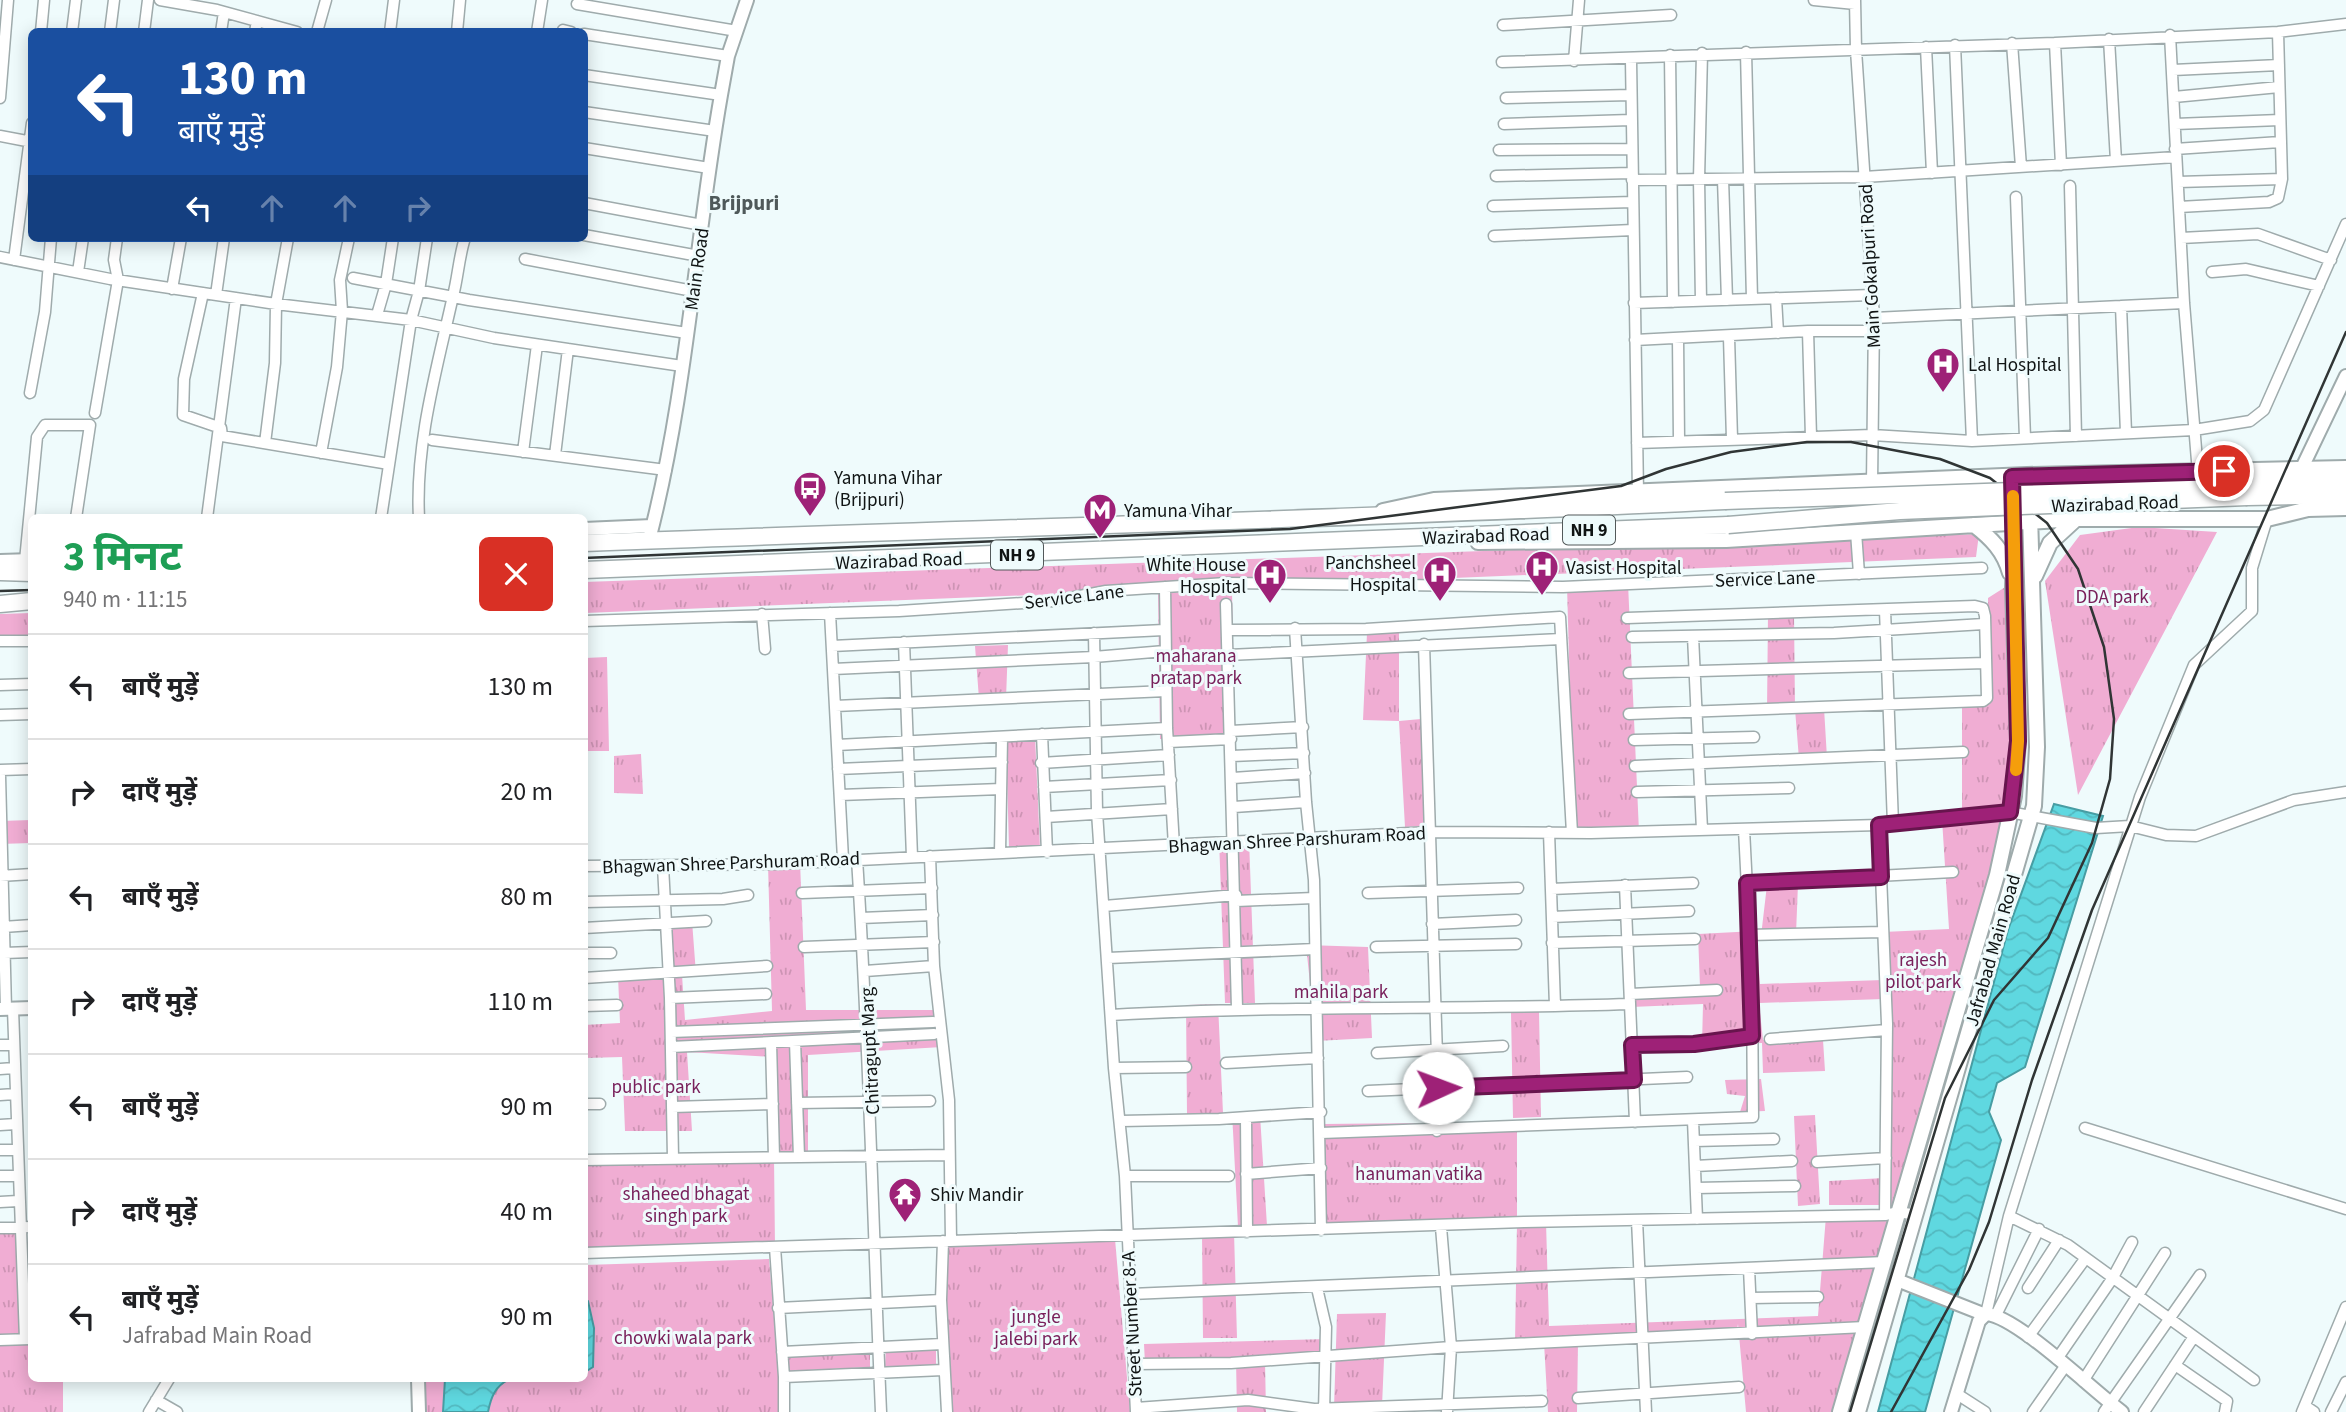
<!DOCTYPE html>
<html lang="hi">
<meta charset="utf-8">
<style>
body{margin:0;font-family:"Source Sans 3","Noto Sans Devanagari",sans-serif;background:#f6f6f6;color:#202124;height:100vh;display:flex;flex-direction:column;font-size:26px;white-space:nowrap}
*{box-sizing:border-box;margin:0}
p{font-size:23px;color:#757577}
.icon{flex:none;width:38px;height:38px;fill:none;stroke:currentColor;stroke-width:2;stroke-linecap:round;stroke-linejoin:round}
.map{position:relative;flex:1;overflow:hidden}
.panel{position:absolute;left:28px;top:514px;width:560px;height:868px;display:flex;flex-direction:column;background:#fff;border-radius:10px;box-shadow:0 4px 18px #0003}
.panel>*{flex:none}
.top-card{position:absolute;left:28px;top:28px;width:560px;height:214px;border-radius:10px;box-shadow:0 4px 18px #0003;background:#1a4fa0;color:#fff;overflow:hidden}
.pin{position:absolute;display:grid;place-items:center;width:60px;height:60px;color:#fff;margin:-30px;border:4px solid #fff;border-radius:50%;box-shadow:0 2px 7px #0007}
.me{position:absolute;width:77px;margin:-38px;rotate:88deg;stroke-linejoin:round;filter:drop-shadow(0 0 5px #0008)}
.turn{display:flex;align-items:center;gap:24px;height:147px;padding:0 35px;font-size:32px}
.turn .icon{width:91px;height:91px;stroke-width:2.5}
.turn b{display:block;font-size:49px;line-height:60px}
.lanes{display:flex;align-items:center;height:66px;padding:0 35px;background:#0003;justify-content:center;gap:35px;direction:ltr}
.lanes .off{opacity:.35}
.round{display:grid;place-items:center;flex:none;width:74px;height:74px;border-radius:10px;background:#f6f6f6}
.head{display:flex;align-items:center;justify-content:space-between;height:119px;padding:0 35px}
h1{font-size:42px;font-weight:700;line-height:52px;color:#1e9e55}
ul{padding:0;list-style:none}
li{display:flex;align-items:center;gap:21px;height:105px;padding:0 35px;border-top:2px solid #e0e0e0}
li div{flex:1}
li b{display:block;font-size:26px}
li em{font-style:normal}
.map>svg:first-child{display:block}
</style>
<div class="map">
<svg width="2346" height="1412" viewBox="0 0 2346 1412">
<defs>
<pattern id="grass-tufts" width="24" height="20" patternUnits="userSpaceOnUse" patternTransform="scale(1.75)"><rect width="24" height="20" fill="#f0add3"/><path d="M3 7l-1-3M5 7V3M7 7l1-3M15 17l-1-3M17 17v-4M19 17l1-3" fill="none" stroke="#cd94b4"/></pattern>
<pattern id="water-waves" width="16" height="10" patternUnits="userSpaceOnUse" patternTransform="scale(1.75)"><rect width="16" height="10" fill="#5fd8e0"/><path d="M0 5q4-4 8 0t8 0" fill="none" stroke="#52b8bf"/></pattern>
</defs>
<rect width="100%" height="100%" fill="#effbfc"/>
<path fill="url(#grass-tufts)" d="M2139 527 2217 532 2078 795 2045 581 2080 535Z
M1979 534 1976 557 585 613 584 582Z
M1628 583 1639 832 1574 834 1567 586Z
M2010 584 2009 812 1839 1412H1746L1738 1324 1736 1335 1578 1342 1577 1412H1548L1544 1343 1515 1344 1517 1223 1546 1222 1549 1326 1818 1316 1826 1216 1885 1214 1884 1205H1829V1181L1884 1178V999L1759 1003 1763 1040H1823L1825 1071 1763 1073 1762 1043 1702 1045 1703 1004 1631 1007 1634 991 1700 987 1698 934 1756 931 1760 984 1883 980V932L1949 929 1942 819 1962 817V702L1989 701 1988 598Z
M1232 591 1235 741 1160 739 1158 593Z
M31 613V640L0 641V614Z
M1794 613 1795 709 1824 708 1827 758 1799 759 1795 709 1767 710 1768 614Z
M1399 632V721L1432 718 1435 825 1405 827 1399 721 1363 720 1367 633Z
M1008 645 1006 699H979L975 646Z
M607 657 609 751H585V658Z
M1035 736 1040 848H1009L1006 739Z
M641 754 643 794 614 793V756Z
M31 820V843L0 844V821Z
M1219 839H1249L1255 1003H1225Z
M800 862 806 1010H938L942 1047 808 1055V1156L774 1157 775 1247 585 1253V1160L774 1157V1057L687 1052 692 1131H625L622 1057 585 1058 584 1025 620 1023 618 976 671 973 672 922 692 921 696 974 682 975 685 1020 772 1011 768 864Z
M1798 884 1796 934 1761 936 1767 885Z
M1306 945 1368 947 1372 1038 1316 1041Z
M1218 1004 1223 1113 1187 1114 1186 1005Z
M1539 1011 1541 1117 1513 1118 1511 1013Z
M1761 1079 1765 1111 1740 1112 1745 1096 1727 1094 1725 1080Z
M1232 1112 1260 1115 1267 1226 1238 1227Z
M1815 1115 1820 1204 1798 1206 1794 1116Z
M1517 1122V1217L1422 1225H1326L1322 1124Z
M0 1228H20L21 1339H31L32 1379H63V1412H0Z
M1234 1232 1237 1338H1203L1202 1233Z
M1115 1239 1130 1412H952L945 1354 948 1246Z
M769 1259 782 1412H426L425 1379H584L585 1265Z
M1386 1313 1382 1406 1334 1408 1337 1314Z
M1328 1339 1327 1356 1265 1361 1266 1412H1237L1236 1360 1145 1364 1144 1344Z
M886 1347H936V1366L885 1368Z
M870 1350V1367L788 1371V1352Z"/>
<path fill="url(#water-waves)" stroke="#479da3" stroke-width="2" d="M2054 804 2103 816 2025 1067 1997 1083 1989 1112 2001 1140 1925 1412H1878L2008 930Z
M585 1299 588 1301 594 1328 593 1367 585 1372Z
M445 1379H510C495 1386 491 1397 488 1412H443Z"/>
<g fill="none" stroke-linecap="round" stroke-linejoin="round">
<defs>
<path id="minor" d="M160 0 217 10 297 32
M1814 0 1855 4
M1855 0 1856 50 1874 318 1872 483
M577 4 737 31
M1503 25 1671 15
M563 30 571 32
M41 32 44 0
M72 32 76 0
M110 32 114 0
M144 32 148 0
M221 32 224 12
M255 32 257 21
M317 32 326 0
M390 32 394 0
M457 32 460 0
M537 32 542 0
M584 34 728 56
M2170 35 2184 303 2198 473
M2109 39 2116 161
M2012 43 2021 167
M2055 43 2061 165
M1955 45 1972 441
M1926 47 1932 173
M1746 52 1752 299
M1670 55 1673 302
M1631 60 1638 493
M1574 61 1579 0
M1502 62 2055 43 2278 32 2346 24
M2173 70 2279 65
M584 75 721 95
M2174 97 2279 87
M0 98 8 0
M1506 98 1631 95
M584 112 715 131
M1504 124 1631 120
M2175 124 2280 120
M0 136 32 142
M584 148 709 168
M2175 149 2280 142
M1499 150 1632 149
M1496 176 1632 173
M1723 179 1727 300
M1632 180 1864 177 2176 157
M2178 182 2282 179
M2070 186 2076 436
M2016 197 2025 438
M584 203 702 225
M1493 206 1633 202
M2179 207 2269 202 2278 198 2282 179 2278 32
M584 235 699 256
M1494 236 1633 230
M2181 238 2258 234 2331 260
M0 257 110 279 276 304 411 320 494 338 682 366
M525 259 693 291
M14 260 32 123
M78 272 83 238
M2212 272 2246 269 2319 286
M353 278 469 300 687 333
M172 289 181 238
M203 293 184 379 183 415 221 428 222 436 389 464
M216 295 224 238
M1776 298 1778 333
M1701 301 1699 179 1702 53
M1634 303 1872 295
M2121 306 2126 433
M377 315 386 284 393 238
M1874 318 2184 303
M1808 331 1811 437
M1729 337 1732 439
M1678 338 1679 440
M1635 340 1808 331H1874
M30 393 45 312 51 238
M95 413 118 280 114 260 117 238
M432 440 666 470
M265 443 275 363 276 304 288 238
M1637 443 1872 435 1972 441 2194 430 2250 421 2264 410 2346 224
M523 452 537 345
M321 453 337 367 342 311 340 280 349 238
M555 455 568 349
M207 518 236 298
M381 518 411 320 419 291 427 238
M419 518C415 444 437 368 453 296 458 277 459 256 465 238
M1856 532 1859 574
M25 561 37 437 45 425H90L76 518
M1165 587 1167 728 1174 846
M1226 604 1237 1008
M1885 610 1893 824
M830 613 843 859
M762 614 765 649
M1627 618 1975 606 1983 608 1985 616 1987 698 1983 701 1629 714
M584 621 899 611 1054 601 1106 591 1226 583 1563 587 1982 568
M1295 628 1306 802 1314 880 1321 1230
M1227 630 1366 629 1560 617 1572 833
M1094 633 1097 812 1114 1068 1125 1176 1136 1412
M1693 636 1702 830
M1632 637 1834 633 1984 624
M0 641H32
M904 642 912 857
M1424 644 1438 1088 1437 1131
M832 646 1164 630
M1228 655 1561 639
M833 669 1094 657 1165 651
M1629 673 1986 663
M0 685 32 684
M835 706 1166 691
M0 715 32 714
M1231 731 1303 727
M1042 734 1047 852
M1634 740 1754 737
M1169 742 1231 739
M837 745 1167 728
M1232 756 1304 753
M1041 763 1169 755
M1635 766 1963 752
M838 769 1002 762
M0 770 32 769
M0 776 6 1009
M1233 778 1305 773
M1044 787 1171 780
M1637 792 1789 788
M840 795 1001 789
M1234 807 1306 802
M1046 817 1172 809
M1879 825 1887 1024 1885 1215
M1549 832 1555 1006
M1000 853 1002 738
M930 856 934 966 949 1100 951 1241
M857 859C869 1043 873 1227 881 1412
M584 866 777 864 1430 832 1591 833 1879 825 2009 812 2096 828 2130 826 2166 835 2196 836 2294 800 2346 792
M663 866 670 998 766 994
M0 876 32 874
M1747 883 1953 872
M1625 885 1635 1122
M1551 889 1693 883
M802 893 932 888
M1368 893 1518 888
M1236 901 1314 898
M584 902 723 899 748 895
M1104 906 1236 895
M1552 917 1689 911
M861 918 933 915
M1432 924 1516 920
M3 927 32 925
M584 928 706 921
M1749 935 1883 932
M1552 943 1695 939
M804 947 934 942
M1376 947 1516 944
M4 953 32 952
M584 953H611
M1108 958 1315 949
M865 971 934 966
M584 978 767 966
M1630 994 1717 990
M670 998 673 1158
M584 1006 617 1005
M13 1009 25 1339
M1111 1015C1284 1005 1457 1010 1630 1004
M671 1032 933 1022
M1770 1039 1887 1030
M795 1041 799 1157
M771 1043 774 1157
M0 1045H14
M1632 1045 1694 1044 1752 1036
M671 1047 934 1034
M1377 1053 1503 1046
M1226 1063 1318 1058
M1114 1068 1186 1067
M0 1069 14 1068
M1368 1091 1687 1077
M0 1095 15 1094
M797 1103 930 1101
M584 1104H600
M672 1107 773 1104
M1246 1118 1247 1232
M1693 1120 1697 1219
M1121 1121 1219 1119 1321 1112
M0 1125 16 1124
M2085 1128 2346 1209
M1321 1133 1753 1117 1752 987 1744 829
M1694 1141 1774 1139
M0 1150H16
M584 1160 948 1155
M1817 1162 1886 1158
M1695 1166 1792 1161
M1246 1174 1321 1168
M0 1176H17
M1125 1176H1229
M1696 1188 1795 1186
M0 1202 18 1201
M2009 1216 2068 1245 2254 1380
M1637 1220 1646 1412
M1441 1227 1451 1347 1447 1412
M0 1228 32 1227
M943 1241 941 1300 947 1412
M775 1247 784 1377
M584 1253 1524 1222 1885 1215 1899 1212 1916 1215
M1749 1268 1752 1334
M1317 1288 1326 1327 1324 1412
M2028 1288 2059 1240
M1131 1294 1885 1262
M1751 1298 1818 1297
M778 1308 941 1300
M1986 1314 2009 1216 2140 797 2194 665 2252 611V568L2267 519
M1996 1315 2039 1229
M2028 1337 2085 1259
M0 1340 31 1339
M782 1352 942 1344
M2057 1359 2112 1279 2132 1242
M1135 1364 1231 1363 1451 1347 1865 1327
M2175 1365 2227 1401 2225 1412
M2083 1381 2165 1253
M1957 1394 1985 1412
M1578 1398 1739 1387
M156 1400 177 1412
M2305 1406 2314 1412
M1136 1408 1248 1400 1314 1409 1542 1401
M149 1412 169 1379
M784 1412V1377L943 1370
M2033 1412 2066 1365
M2104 1412 2200 1275
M2144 1412 2193 1338
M2302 1412 2346 1307
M2331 1412 2346 1382"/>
<path id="tertiary" d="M2301 470 2346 376
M584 529 652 526
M649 540C687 394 695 243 721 95L728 56 747 0
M0 561 32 560
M0 1009 32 1008
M1897 1280 1983 1314
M418 1379 419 1412
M1951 1412 1979 1321 1986 1314C2017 1316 2093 1391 2122 1412"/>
<path id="secondary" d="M1383 511 1434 500 2027 475 2346 468
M1974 525C1991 538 2004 551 2010 573
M1478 542 1726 540 2076 519H2267L2308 509 2346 508
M2035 576 2050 543 2075 520
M1840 1412 1997 875 2014 796 2018 741 2013 588 2015 514
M1858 1412 2034 806 2037 747 2030 515"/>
<path id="trunk" d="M2247 483 2346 481
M2247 497 2346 495
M584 543C965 528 1345 520 1725 501
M584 570 1728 525
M0 572 32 573
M0 604 32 601"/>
</defs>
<use href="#minor" stroke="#9fabac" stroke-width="13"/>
<use href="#tertiary" stroke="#9fabac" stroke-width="16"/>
<use href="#secondary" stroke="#9fabac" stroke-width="18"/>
<use href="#trunk" stroke="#9fabac" stroke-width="19"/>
<use href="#minor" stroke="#fff" stroke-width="10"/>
<use href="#tertiary" stroke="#fff" stroke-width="12"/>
<use href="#secondary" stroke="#fff" stroke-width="14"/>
<use href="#trunk" stroke="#fff" stroke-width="16"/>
<path stroke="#303535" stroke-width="2.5" d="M584 558 1290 529 1621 486 1666 469 1731 452 1807 442H1851L1940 459 1990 478 2047 523 2078 569 2104 647 2114 719 2110 779 2092 843 2048 938 1994 1000 1945 1098 1850 1412
M0 591 32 590
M1891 1412 1969 1270 1989 1222 2032 1080 2092 910 2346 332"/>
<defs>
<path id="trunk-bridge" d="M1725 501 2247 483
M1728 525 1900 511 2247 497"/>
</defs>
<use href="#trunk-bridge" stroke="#9fabac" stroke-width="19" stroke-linecap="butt"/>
<use href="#trunk-bridge" stroke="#fff" stroke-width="16"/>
</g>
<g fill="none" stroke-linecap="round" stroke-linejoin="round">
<defs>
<path id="route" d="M1438 1088 1634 1080 1632 1045 1694 1044 1752 1036 1747 883 1881 877 1879 825 2010 812 2018 741 2012 477 2224 471"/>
</defs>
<use href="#route" stroke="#67154d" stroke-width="18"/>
<use href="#route" stroke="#9e2177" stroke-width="12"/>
<path stroke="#f59e0b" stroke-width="12" d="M2013 496 2018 741 2016 770"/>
</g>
<defs>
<symbol id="hospital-pin" viewBox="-11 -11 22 30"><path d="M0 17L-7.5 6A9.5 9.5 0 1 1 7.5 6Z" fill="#9e2177" stroke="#effbfc"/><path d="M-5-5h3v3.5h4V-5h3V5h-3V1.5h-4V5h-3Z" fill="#fff"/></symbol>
<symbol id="bus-pin" viewBox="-11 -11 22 30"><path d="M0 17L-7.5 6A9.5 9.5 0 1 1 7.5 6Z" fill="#9e2177" stroke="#effbfc"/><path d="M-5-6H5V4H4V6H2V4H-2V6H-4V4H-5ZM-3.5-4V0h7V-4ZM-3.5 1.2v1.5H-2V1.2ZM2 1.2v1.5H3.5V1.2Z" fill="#fff"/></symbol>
<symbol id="metro-pin" viewBox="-11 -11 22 30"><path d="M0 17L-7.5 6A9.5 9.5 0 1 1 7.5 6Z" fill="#9e2177" stroke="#effbfc"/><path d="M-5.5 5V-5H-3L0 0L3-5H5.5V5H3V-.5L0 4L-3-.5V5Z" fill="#fff"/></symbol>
<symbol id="temple-pin" viewBox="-11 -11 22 30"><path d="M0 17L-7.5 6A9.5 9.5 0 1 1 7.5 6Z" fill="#9e2177" stroke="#effbfc"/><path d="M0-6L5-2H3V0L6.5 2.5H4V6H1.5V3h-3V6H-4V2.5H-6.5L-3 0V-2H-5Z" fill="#fff"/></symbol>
</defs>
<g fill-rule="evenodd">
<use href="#hospital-pin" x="1924" y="345" width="38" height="52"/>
<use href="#bus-pin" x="791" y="469" width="38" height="52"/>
<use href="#metro-pin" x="1081" y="491" width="38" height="52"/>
<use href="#hospital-pin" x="1523" y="548" width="38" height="52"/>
<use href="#hospital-pin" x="1421" y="554" width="38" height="52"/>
<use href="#hospital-pin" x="1251" y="556" width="38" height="52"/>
<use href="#temple-pin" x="886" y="1175" width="38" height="52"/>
</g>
<g text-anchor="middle" stroke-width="6" stroke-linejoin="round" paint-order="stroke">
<g fill="#effbfc" stroke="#53595a" stroke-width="2">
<rect x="1563" y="515.5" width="52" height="29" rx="5"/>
<rect x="991" y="540.5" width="52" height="29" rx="5"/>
</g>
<g font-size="18" font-weight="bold" fill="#101414">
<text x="1589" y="536">NH 9</text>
<text x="1017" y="561">NH 9</text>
</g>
<g font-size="19" fill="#101414" stroke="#effbfc">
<text transform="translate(1869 266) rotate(-93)" y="7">Main Gokalpuri Road</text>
<text transform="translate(696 269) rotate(-82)" y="7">Main Road</text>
<text transform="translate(2115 503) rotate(-2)" y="7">Wazirabad Road</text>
<text transform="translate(1486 535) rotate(-2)" y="7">Wazirabad Road</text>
<text transform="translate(899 560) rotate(-2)" y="7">Wazirabad Road</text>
<text transform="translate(1765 578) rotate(-2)" y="7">Service Lane</text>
<text transform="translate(1074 596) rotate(-7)" y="7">Service Lane</text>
<text transform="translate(1297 839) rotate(-3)" y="7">Bhagwan Shree Parshuram Road</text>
<text transform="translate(731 862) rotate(-2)" y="7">Bhagwan Shree Parshuram Road</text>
<text transform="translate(1992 950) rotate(-74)" y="7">Jafrabad Main Road</text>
<text transform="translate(869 1051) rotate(-93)" y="7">Chitragupt Marg</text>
<text transform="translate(1131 1324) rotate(-93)" y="7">Street Number 8-A</text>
</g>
<g font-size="19" fill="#101414" stroke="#effbfc" text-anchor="start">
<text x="1968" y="371">Lal Hospital</text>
<text x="834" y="484">Yamuna Vihar<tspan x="834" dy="22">(Brijpuri)</tspan></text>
<text x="1124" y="517">Yamuna Vihar</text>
<text x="1416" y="569" text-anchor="end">Panchsheel<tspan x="1416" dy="22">Hospital</tspan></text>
<text x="1246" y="571" text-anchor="end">White House<tspan x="1246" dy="22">Hospital</tspan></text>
<text x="1566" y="574">Vasist Hospital</text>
<text x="930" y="1201">Shiv Mandir</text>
</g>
<g font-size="19" fill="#79205b" stroke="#effbfc">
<text x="2112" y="603">DDA park</text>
<text x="1196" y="662">maharana<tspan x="1196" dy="22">pratap park</tspan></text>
<text x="1923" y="966">rajesh<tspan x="1923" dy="22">pilot park</tspan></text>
<text x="1341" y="998">mahila park</text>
<text x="656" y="1093">public park</text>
<text x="1419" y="1180">hanuman vatika</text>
<text x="686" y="1200">shaheed bhagat<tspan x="686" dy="22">singh park</tspan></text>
<text x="1036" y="1323">jungle<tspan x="1036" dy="22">jalebi park</tspan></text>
<text x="683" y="1344">chowki wala park</text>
</g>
<g font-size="21" font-weight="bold" fill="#4f595a" stroke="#effbfc">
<text x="744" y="210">Brijpuri</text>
</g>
</g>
</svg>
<div class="pin" style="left:2224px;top:471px;background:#d93025"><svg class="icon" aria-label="arrive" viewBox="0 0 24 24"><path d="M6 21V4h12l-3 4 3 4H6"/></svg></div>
<svg class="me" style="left:1438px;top:1088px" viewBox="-20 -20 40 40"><circle r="19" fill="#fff"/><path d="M0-13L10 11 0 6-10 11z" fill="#9e2177"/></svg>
<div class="top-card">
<div class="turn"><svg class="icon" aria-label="left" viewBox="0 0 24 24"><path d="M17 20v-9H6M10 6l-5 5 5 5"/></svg><div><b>130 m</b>बाएँ मुड़ें</div></div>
<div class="lanes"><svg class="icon" aria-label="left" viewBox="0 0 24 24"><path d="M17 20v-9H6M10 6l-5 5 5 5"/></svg><svg class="icon off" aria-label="ahead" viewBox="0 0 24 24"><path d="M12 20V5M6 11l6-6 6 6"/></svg><svg class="icon off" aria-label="ahead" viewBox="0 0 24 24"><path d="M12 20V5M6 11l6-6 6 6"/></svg><svg class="icon off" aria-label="right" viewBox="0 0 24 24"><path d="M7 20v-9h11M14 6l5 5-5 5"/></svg></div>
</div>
<section class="panel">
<div class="head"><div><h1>3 मिनट</h1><p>940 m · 11:15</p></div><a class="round" style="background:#d93025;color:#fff"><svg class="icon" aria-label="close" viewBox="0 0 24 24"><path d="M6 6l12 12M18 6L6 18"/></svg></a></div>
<ul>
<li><svg class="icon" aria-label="left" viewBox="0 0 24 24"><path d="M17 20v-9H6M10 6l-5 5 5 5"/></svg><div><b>बाएँ मुड़ें</b></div><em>130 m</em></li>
<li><svg class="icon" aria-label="right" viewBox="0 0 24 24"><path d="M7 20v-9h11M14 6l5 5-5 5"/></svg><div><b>दाएँ मुड़ें</b></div><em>20 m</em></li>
<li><svg class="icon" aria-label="left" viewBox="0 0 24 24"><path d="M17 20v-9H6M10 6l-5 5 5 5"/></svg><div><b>बाएँ मुड़ें</b></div><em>80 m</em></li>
<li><svg class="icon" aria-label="right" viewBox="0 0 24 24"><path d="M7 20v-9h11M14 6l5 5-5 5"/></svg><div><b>दाएँ मुड़ें</b></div><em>110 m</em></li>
<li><svg class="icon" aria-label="left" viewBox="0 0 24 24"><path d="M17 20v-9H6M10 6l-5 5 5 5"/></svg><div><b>बाएँ मुड़ें</b></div><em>90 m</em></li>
<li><svg class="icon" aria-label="right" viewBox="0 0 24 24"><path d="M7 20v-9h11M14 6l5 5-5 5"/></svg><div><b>दाएँ मुड़ें</b></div><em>40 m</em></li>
<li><svg class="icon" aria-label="left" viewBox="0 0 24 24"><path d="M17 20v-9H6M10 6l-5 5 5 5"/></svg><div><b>बाएँ मुड़ें</b><p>Jafrabad Main Road</p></div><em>90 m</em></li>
</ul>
</section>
</div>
